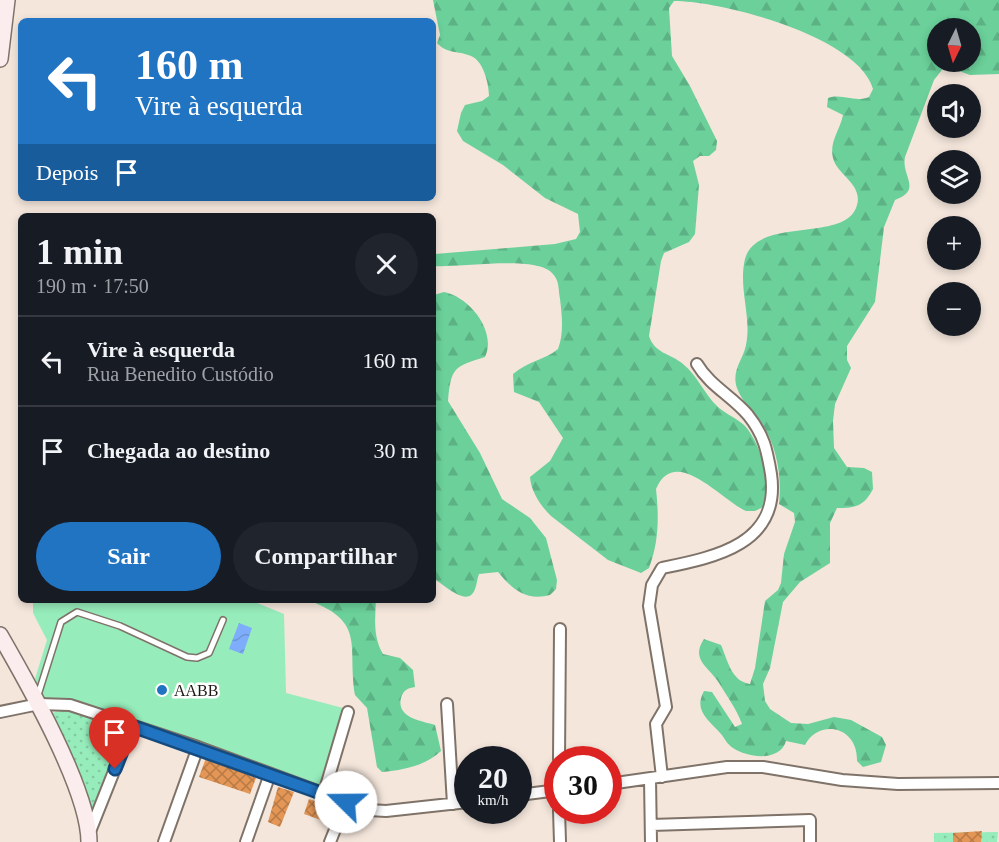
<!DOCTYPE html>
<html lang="pt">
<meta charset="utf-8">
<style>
body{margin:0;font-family:Georgia,serif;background:#20242c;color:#f1f3f6;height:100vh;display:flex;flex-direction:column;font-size:22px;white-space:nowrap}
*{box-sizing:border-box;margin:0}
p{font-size:20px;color:#9ea1a6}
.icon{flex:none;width:33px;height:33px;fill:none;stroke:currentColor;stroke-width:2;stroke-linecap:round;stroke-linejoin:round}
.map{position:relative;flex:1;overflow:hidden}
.details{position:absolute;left:18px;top:213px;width:418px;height:390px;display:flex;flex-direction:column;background:#171b24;border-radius:9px;box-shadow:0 3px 9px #0003}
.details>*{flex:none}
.hud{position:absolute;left:18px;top:18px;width:418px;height:183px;border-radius:9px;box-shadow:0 3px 9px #0003;background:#2074c2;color:#fff;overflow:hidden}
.needle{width:39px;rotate:185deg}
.controls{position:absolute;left:927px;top:18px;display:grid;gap:12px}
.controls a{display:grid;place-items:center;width:54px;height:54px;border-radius:50%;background:#171b24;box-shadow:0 3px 9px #0003;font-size:30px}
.speed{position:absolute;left:454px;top:746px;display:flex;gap:12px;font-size:30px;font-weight:700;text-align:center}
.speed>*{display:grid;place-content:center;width:78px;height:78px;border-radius:50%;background:#171b24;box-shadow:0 3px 9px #0003;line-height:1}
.speed small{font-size:15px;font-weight:400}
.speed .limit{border:9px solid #d22;background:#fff;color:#111}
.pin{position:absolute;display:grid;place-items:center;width:51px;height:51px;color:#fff;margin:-62px -26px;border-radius:50% 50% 50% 0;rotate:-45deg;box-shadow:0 0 6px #0007}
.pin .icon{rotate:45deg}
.me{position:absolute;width:66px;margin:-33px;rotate:292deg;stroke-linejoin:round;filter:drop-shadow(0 0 4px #0008)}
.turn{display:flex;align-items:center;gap:21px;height:126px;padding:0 18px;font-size:27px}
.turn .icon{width:78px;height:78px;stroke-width:2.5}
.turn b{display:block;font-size:42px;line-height:51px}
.then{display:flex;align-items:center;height:57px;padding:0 18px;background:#0003;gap:12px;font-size:22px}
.round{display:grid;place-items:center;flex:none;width:63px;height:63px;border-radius:32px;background:#20242c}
.headline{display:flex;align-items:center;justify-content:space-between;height:102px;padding:0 18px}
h1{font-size:36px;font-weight:600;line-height:45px}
.primary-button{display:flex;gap:12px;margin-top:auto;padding:12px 18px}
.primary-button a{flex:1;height:69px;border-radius:36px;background:#2074c2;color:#fff;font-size:24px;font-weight:600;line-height:69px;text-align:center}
.primary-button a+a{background:#20242c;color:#f1f3f6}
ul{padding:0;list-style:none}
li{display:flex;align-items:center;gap:18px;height:90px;padding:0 18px;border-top:2px solid #363941}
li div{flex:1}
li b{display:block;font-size:22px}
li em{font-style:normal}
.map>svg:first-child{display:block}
</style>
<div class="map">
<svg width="999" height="842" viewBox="0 0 999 842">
<defs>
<pattern id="green-dots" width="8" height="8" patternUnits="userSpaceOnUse" patternTransform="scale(1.5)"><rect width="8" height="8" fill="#96ecbb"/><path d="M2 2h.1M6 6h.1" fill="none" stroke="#81caa0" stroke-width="1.8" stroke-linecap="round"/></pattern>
<pattern id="forest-firs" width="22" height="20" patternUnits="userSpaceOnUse" patternTransform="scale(1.5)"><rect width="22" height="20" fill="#6bd09a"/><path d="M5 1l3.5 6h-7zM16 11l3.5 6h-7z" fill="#5cb284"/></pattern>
<pattern id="water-waves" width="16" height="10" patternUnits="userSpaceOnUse" patternTransform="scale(1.5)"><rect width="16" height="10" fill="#7eaefb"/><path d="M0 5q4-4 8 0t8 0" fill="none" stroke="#6c95d6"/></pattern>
<pattern id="building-cross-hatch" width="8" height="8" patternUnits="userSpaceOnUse" patternTransform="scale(1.5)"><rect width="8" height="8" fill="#e39655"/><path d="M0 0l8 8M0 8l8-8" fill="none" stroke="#b77a45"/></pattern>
</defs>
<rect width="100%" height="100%" fill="#f4e6db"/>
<path fill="url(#green-dots)" d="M62 710 124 726 88 820 49 714Z
M998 832 997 842H934V833Z"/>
<path fill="url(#forest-firs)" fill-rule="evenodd" d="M433 0H999V74L970 75 945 66 934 80 905 157C901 176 923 190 895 200L884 227 875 302 847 346V360L851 368 835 404 833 421 834 448 847 467 864 468 872 472 873 489C864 506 856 508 837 508L830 523V563L800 582 783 602 770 668 763 684 765 701 770 709 791 723 808 724 834 717 851 720 882 737 886 745 881 762 863 767 857 761C858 725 818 719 805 745L786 741C780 762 748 758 733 748 727 744 725 739 721 734 709 720 693 711 704 691L712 692 735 727 742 724C737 710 727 696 719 683 709 667 690 660 704 639L721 645C728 661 731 681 750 684L755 668 765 601 778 590 781 583 784 554 795 522 794 513 779 504C782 477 777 448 763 425 755 412 742 403 737 388 731 371 743 360 746 345 752 317 738 288 745 259 757 215 847 244 857 205 863 184 837 175 833 158 829 142 840 130 843 115L827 107 828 98C843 93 854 103 869 97L873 89C859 37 723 1 674 1L669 8 672 56 690 86 717 141 716 150 709 156H700L693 161 699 185 695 234 689 242 664 253 661 261 649 336C655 354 670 353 683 364 698 376 704 394 718 407 726 414 736 418 744 425 762 444 771 483 763 507L755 511H746C721 500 675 444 656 489 659 516 659 542 649 568L641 573 608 560 551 516C541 506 531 492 530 477L550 461 563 438 539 402 514 392 513 374C528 361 545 360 558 349 564 333 562 316 560 299 558 289 560 281 552 273 535 255 460 268 434 266V252L435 254 555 244 576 239 580 232 578 214 545 198 503 165 463 141 457 131 461 113 465 105 482 101 489 96C489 85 484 63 473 57 460 50 448 55 437 43L440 35ZM938 28H970V62H938Z
M444 292C470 297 497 332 485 357 454 367 451 367 448 401L480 453 502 499 530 518 546 538 557 580 556 589 550 595C526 601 513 590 498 572L479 574C477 579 477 584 475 589 468 609 444 584 434 579V295Z
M308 600C324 600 345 604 358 602V600H376C375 619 373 637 383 654L400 658 413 670 415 687C408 688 403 690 401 698 396 718 422 721 435 725L441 751C425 766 403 770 382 772L377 767 367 708 355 695C347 646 367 622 308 600Z"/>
<path fill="#96ecbb" d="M33 600H250L284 614 286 693 343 708 321 785 73 700 52 705 44 701 35 679 47 640 33 613Z"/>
<path fill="url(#water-waves)" d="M239 623 252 628 243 654 229 649Z"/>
<path fill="url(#building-cross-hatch)" d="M206 758 256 778 250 794 199 777Z
M278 787 294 792 280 827 268 822Z
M309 799 327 805 321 820 304 814Z
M982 831 981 842H953V833Z"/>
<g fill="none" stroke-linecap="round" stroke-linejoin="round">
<defs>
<path id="lane" d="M38 695 61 622 77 612 120 626 187 657 197 658 209 653 223 620"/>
<path id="street" d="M447 704 453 804
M0 712 39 704 70 705 198 747 369 810 386 811 468 802
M559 759 560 629
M662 777 656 724 666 707 649 606 652 585 662 568C716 557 781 544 771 474 767 450 764 435 748 415 732 396 710 386 697 364
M650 779 651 842
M609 784 727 767H763L842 780 898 784 999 783
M324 793 348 712
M519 795 558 790
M559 810 560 842
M651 825 810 820V842
M89 834 132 726
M164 842 198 747
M246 842 270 774
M330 842 346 802"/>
<path id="secondary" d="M0 59 7 0
M0 635C27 682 89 790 89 842"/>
</defs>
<use href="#lane" stroke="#7f7369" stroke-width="8"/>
<use href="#street" stroke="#7f7369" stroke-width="14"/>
<use href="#secondary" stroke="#7f7369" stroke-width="18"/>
<use href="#lane" stroke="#fff" stroke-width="5"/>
<use href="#street" stroke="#fff" stroke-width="10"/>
<use href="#secondary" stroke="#fbecee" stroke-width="15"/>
</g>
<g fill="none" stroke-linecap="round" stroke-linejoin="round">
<defs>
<path id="route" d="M115 769 132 726 346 802"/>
</defs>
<use href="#route" stroke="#154b7e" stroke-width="15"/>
<use href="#route" stroke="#2074c2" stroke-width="10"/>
</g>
<circle fill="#2074c2" stroke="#fff" stroke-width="2" cx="162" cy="690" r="6"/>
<g text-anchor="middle" stroke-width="5" stroke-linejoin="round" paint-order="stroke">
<g font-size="16" fill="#1e1915" stroke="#fff" text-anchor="start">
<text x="174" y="696">AABB</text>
</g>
</g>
</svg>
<div class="controls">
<a><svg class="needle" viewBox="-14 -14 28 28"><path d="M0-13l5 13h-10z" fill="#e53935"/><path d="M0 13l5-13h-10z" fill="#9ea1a6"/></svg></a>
<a><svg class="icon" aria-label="sound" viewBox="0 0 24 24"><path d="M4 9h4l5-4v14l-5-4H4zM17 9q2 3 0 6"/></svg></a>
<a><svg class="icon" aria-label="layers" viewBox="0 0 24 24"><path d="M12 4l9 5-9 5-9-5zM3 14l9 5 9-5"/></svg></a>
<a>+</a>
<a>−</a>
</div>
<div class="speed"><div>20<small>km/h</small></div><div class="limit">30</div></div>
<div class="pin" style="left:115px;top:769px;background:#d93025"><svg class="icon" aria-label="arrive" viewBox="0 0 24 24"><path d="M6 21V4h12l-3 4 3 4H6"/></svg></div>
<svg class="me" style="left:346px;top:802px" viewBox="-20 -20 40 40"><circle r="19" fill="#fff"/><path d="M0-13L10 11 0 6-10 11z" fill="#2074c2"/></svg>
<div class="hud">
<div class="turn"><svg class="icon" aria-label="left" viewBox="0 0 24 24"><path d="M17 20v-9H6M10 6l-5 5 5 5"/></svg><div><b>160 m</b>Vire à esquerda</div></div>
<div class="then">Depois<svg class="icon" aria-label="arrive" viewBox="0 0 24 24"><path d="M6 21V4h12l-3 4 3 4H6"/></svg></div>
</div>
<section class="details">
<div class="headline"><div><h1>1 min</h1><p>190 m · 17:50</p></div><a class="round"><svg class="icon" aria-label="close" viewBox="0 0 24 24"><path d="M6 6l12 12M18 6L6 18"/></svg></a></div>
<ul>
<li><svg class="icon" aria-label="left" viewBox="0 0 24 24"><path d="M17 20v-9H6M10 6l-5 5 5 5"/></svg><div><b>Vire à esquerda</b><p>Rua Benedito Custódio</p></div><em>160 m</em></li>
<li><svg class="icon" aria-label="arrive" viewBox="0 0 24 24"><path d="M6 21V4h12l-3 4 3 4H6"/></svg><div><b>Chegada ao destino</b></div><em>30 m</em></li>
</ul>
<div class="primary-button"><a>Sair</a><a>Compartilhar</a></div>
</section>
</div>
